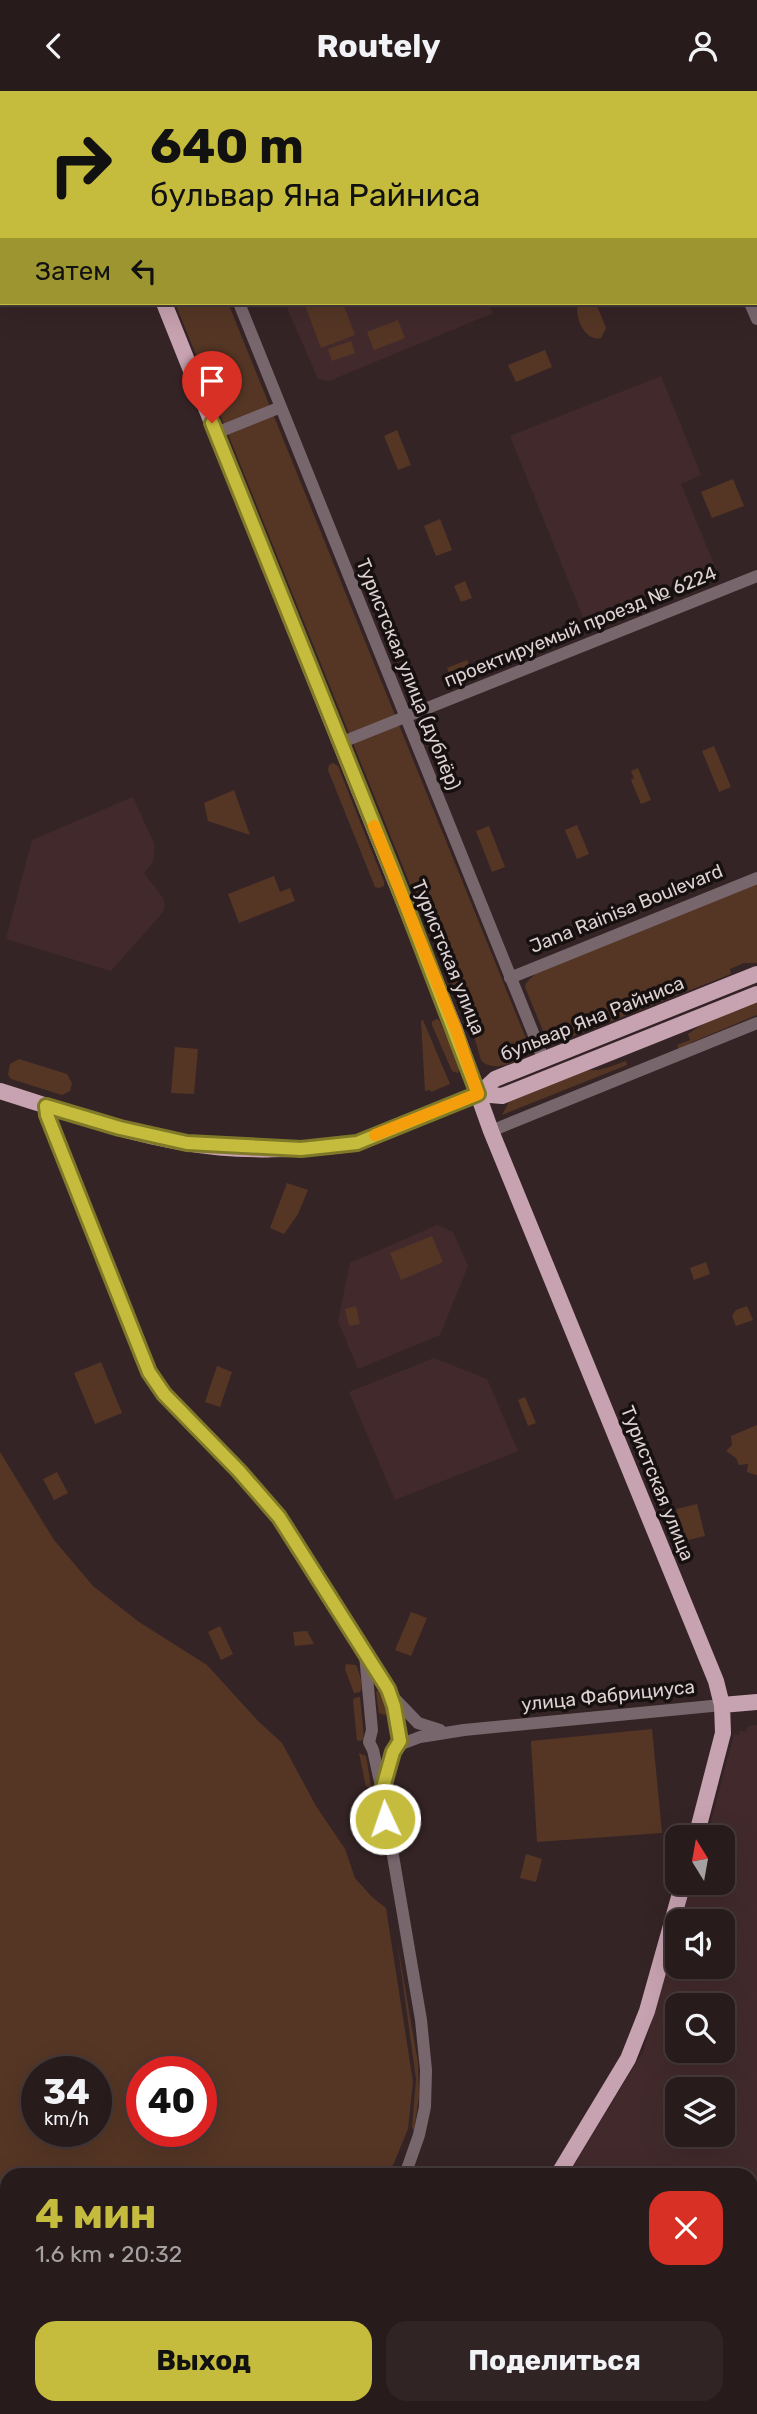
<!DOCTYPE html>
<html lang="ru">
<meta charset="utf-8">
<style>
body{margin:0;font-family:Rubik,sans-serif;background:#302425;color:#f1f3f6;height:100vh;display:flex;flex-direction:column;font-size:26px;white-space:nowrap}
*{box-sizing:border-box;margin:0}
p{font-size:23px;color:#a5a1a3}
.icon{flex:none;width:38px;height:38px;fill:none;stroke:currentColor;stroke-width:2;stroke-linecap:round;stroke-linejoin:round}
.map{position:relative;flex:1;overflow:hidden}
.drawer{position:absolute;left:0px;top:2077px;width:758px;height:247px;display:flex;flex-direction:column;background:#281b1c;border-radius:21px 21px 0 0;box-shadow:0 7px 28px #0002,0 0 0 2px #44393b}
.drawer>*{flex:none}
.banner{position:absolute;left:0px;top:0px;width:758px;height:214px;box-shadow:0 7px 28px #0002,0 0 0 2px #44393b;background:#c5bc3d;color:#111;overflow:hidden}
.needle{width:46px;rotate:349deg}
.buttons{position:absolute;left:665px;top:1734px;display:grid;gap:14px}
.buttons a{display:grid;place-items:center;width:70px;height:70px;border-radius:14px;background:#281b1c;box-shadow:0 7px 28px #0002,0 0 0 2px #44393b;font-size:35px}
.speed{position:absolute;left:21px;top:1965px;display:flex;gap:14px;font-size:35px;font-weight:700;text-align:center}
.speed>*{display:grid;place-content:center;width:91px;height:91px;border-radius:50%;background:#281b1c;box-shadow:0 7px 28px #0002,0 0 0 2px #44393b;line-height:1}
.speed small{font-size:18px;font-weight:400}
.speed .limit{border:10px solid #d22;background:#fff;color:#111}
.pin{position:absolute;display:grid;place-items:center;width:60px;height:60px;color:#fff;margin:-72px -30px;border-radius:50% 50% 50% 0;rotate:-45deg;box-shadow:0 0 7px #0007}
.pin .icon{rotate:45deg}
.me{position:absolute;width:77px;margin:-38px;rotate:357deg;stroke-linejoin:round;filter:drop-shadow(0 0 5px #0008)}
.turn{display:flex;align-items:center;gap:24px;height:147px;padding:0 35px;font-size:32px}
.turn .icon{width:91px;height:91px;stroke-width:2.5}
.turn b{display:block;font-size:49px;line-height:60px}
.then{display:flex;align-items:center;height:66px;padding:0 35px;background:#0003;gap:14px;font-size:26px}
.round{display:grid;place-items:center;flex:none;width:74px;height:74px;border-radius:21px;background:#302425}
.overview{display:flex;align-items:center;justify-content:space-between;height:119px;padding:0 35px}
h1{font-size:42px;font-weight:700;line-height:52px;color:#c5bc3d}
.primary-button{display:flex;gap:14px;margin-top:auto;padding:14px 35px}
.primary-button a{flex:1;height:80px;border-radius:21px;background:#c5bc3d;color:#111;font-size:28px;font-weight:700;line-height:80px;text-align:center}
.primary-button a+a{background:#302425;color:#f1f3f6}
header{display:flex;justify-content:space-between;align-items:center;height:91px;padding:0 35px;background:#281b1c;font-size:32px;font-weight:700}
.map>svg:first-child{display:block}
</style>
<header><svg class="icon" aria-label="back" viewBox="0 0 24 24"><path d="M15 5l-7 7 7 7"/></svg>Routely<svg class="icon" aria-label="person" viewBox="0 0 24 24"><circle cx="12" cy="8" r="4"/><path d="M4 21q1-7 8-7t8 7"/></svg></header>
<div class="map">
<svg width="757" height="2323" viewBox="0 0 757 2323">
<rect width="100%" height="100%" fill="#352426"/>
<path fill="#422a2c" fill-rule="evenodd" d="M285 212H488L493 222 329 290 318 288Z
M661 285 701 384 681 393 716 478 585 531 510 345Z
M133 706 155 755 153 771 144 782 163 807 165 814 163 821 111 880 6 848 32 749Z
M437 1134 453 1141 468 1175 440 1244 358 1278 338 1230 350 1172Z
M434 1267 487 1288 518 1360 395 1409 349 1301Z
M757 1634V2323H420L424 2317H751V2084H568L643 1961 677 1840V1876H723V1830H680L690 1792H723V1746H707L734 1643 739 1644 740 1640 746 1641 748 1635ZM677 1914H723V1960H677ZM677 1998H723V2044H677Z
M0 2295 7 2298V2317H27L25 2323H0Z
M217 2317H297L294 2323H214Z"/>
<path fill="#553625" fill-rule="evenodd" d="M175 212H228L529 955C526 971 492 983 481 969L464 910 458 912Z
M304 212H343L355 244 321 257Z
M578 212H596L606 237 601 247C585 251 574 226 578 212Z
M398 229 405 247 374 259 367 241Z
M351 250 355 262 332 270 328 258Z
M545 259 552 276 516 291 508 274Z
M397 339 411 374 398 379 384 345Z
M733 388 744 415 712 427 701 401Z
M440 428 452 459 436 465 424 435Z
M465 490 472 507 461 511 454 495Z
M467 569 471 580 452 588 447 577Z
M714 655 731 696 719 701 702 660Z
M333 672 338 675 384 791V795L379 797 375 796 328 679 329 674Z
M638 677 651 709 641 713 631 689 634 687 631 680Z
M234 699 250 744 208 730 204 712Z
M577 734 589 763 577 768 565 739Z
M489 735 505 776 492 781 476 740Z
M274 785 280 801 290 797 295 810 239 832 228 803Z
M757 793V872H744L730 878 731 883 561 950 557 951 546 947 525 896 526 892 537 881Z
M757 911V924L690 952V955L679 959 677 954 690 949 688 943 703 933Z
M436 928 439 929 460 977 458 982 452 980 432 934V931Z
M423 929 450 993 431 1001 430 999 425 1000 421 930Z
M175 956 198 958 194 1003 171 1002Z
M19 968 67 983 72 992 70 1000 62 1004 11 988 8 984 10 973Z
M626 970 627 974 502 1024 510 1009 588 979C600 981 614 974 626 970Z
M287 1092 308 1099 298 1123 284 1143 270 1137Z
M432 1145 443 1171 401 1189 390 1162Z
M706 1171 710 1183 694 1189 690 1177Z
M356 1215 360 1233 349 1235 345 1218Z
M747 1215 753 1229 736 1235 732 1225 736 1219Z
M101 1271 122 1322 95 1333 74 1282Z
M217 1275 232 1281 220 1316 205 1311Z
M525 1306 536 1332 528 1335 518 1309Z
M757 1334V1384H756L747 1381 748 1373 739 1374 736 1367 726 1360 732 1354 731 1345Z
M0 1361 54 1449 93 1495 139 1531 207 1574 258 1630 282 1652 316 1715 345 1758 355 1787 372 1806 386 1817 413 1991 408 2038 389 2084H7V2236L0 2235ZM37 1981H96V2040H37ZM142 1981H201V2040H142Z
M57 1381 68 1402 54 1409 43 1388Z
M697 1413 705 1445 684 1450 676 1418Z
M411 1521 427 1527 411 1565 395 1559Z
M220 1535 233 1563 221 1569 208 1541Z
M307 1540 314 1553 295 1555 293 1541Z
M346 1573 356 1574C359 1581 364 1594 360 1601L354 1602 345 1578Z
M379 1598 390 1620 385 1624 379 1622 376 1601Z
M360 1606 364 1648 360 1650 357 1649 353 1610 354 1607Z
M652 1638 662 1742 537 1751 531 1650Z
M359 1662 366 1665 371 1695 366 1696Z
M526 1763 542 1768 536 1791 520 1787Z
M397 1850 418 1972 419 2005 414 2040 412 2036 416 1988Z
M432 2317H469L476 2323H428Z"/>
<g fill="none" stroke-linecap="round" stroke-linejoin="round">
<path stroke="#78666d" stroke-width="12" d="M153 0 154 2
M664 0 665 2
M239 212 544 969
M750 212 757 228
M216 342 281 316
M340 652 757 485
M510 887 757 787
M46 1015 50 1032 141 1261 155 1290 164 1303 239 1379 279 1426 388 1598 394 1615 400 1650 393 1661 382 1700
M491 1040 757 932
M365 1564 372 1639 369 1651 373 1659 382 1700 421 1929 426 1979 425 2016 419 2044 405 2084
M394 1607 418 1632 440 1639
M399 1654 420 1646 464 1639 722 1614
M68 2323 71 2317"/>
<path stroke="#c7a2b0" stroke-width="16" d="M79 0 80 2
M164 212 455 939 491 1040 716 1590 722 1614 723 1642 696 1746
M0 1000C61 1019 123 1042 186 1052 238 1061 305 1060 357 1052L461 1010 479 1003 495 988 757 883
M479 1003 502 1005 757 903
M722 1614 757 1611
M558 2084 628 1968 647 1920 683 1792
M408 2323 412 2317"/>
</g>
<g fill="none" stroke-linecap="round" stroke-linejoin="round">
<defs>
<path id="route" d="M212 332 397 791 478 1003 357 1052 301 1058 187 1052 120 1037 46 1015 47 1024 141 1261 149 1281 164 1303 239 1380 279 1426 388 1598 394 1615 400 1650 393 1661 382 1700 385 1728"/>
</defs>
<use href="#route" stroke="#807a28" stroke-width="18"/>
<use href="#route" stroke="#c5bc3d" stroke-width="12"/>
<path stroke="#f59e0b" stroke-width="12" d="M374 735 456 939 478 1003 375 1044"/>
</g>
<g text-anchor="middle" stroke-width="7" stroke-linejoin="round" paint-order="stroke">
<g font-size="19" fill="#ddd1d2" stroke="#171010">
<text transform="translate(580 535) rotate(-22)" y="7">проектируемый проезд № 6224</text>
<text transform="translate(409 583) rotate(68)" y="7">Туристская улица (дублёр)</text>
<text transform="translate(626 817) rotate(-22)" y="7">Jana Rainisa Boulevard</text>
<text transform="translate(449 866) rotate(68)" y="7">Туристская улица</text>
<text transform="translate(592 927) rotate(-22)" y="7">бульвар Яна Райниса</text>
<text transform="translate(658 1392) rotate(68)" y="7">Туристская улица</text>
<text transform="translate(608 1604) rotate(-6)" y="7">улица Фабрициуса</text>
</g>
</g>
</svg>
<div class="buttons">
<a><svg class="needle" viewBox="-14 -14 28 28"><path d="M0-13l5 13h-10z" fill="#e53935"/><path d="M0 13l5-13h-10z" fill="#a5a1a3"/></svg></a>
<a><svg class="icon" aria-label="sound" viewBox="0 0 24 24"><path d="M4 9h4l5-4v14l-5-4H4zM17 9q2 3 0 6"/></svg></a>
<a><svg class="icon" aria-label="search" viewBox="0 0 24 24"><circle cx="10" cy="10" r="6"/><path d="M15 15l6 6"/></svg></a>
<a><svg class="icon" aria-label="layers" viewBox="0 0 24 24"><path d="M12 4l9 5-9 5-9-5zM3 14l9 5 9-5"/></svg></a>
</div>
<div class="speed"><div>34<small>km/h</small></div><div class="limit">40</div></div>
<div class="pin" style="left:212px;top:332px;background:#d93025"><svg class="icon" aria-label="arrive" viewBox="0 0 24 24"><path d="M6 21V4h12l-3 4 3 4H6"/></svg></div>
<svg class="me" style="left:385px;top:1728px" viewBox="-20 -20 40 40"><circle r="17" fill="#c5bc3d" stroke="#fff" stroke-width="3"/><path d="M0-11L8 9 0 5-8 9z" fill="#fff"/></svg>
<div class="banner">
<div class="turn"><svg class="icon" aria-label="right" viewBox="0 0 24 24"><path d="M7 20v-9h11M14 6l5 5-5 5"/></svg><div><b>640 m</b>бульвар Яна Райниса</div></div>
<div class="then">Затем<svg class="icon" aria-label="left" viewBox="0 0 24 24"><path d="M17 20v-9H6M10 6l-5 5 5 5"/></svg></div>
</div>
<section class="drawer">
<div class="overview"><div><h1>4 мин</h1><p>1.6 km · 20:32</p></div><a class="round" style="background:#d93025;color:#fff"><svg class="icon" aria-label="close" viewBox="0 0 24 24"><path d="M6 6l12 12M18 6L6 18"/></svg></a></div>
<div class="primary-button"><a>Выход</a><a>Поделиться</a></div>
</section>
</div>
